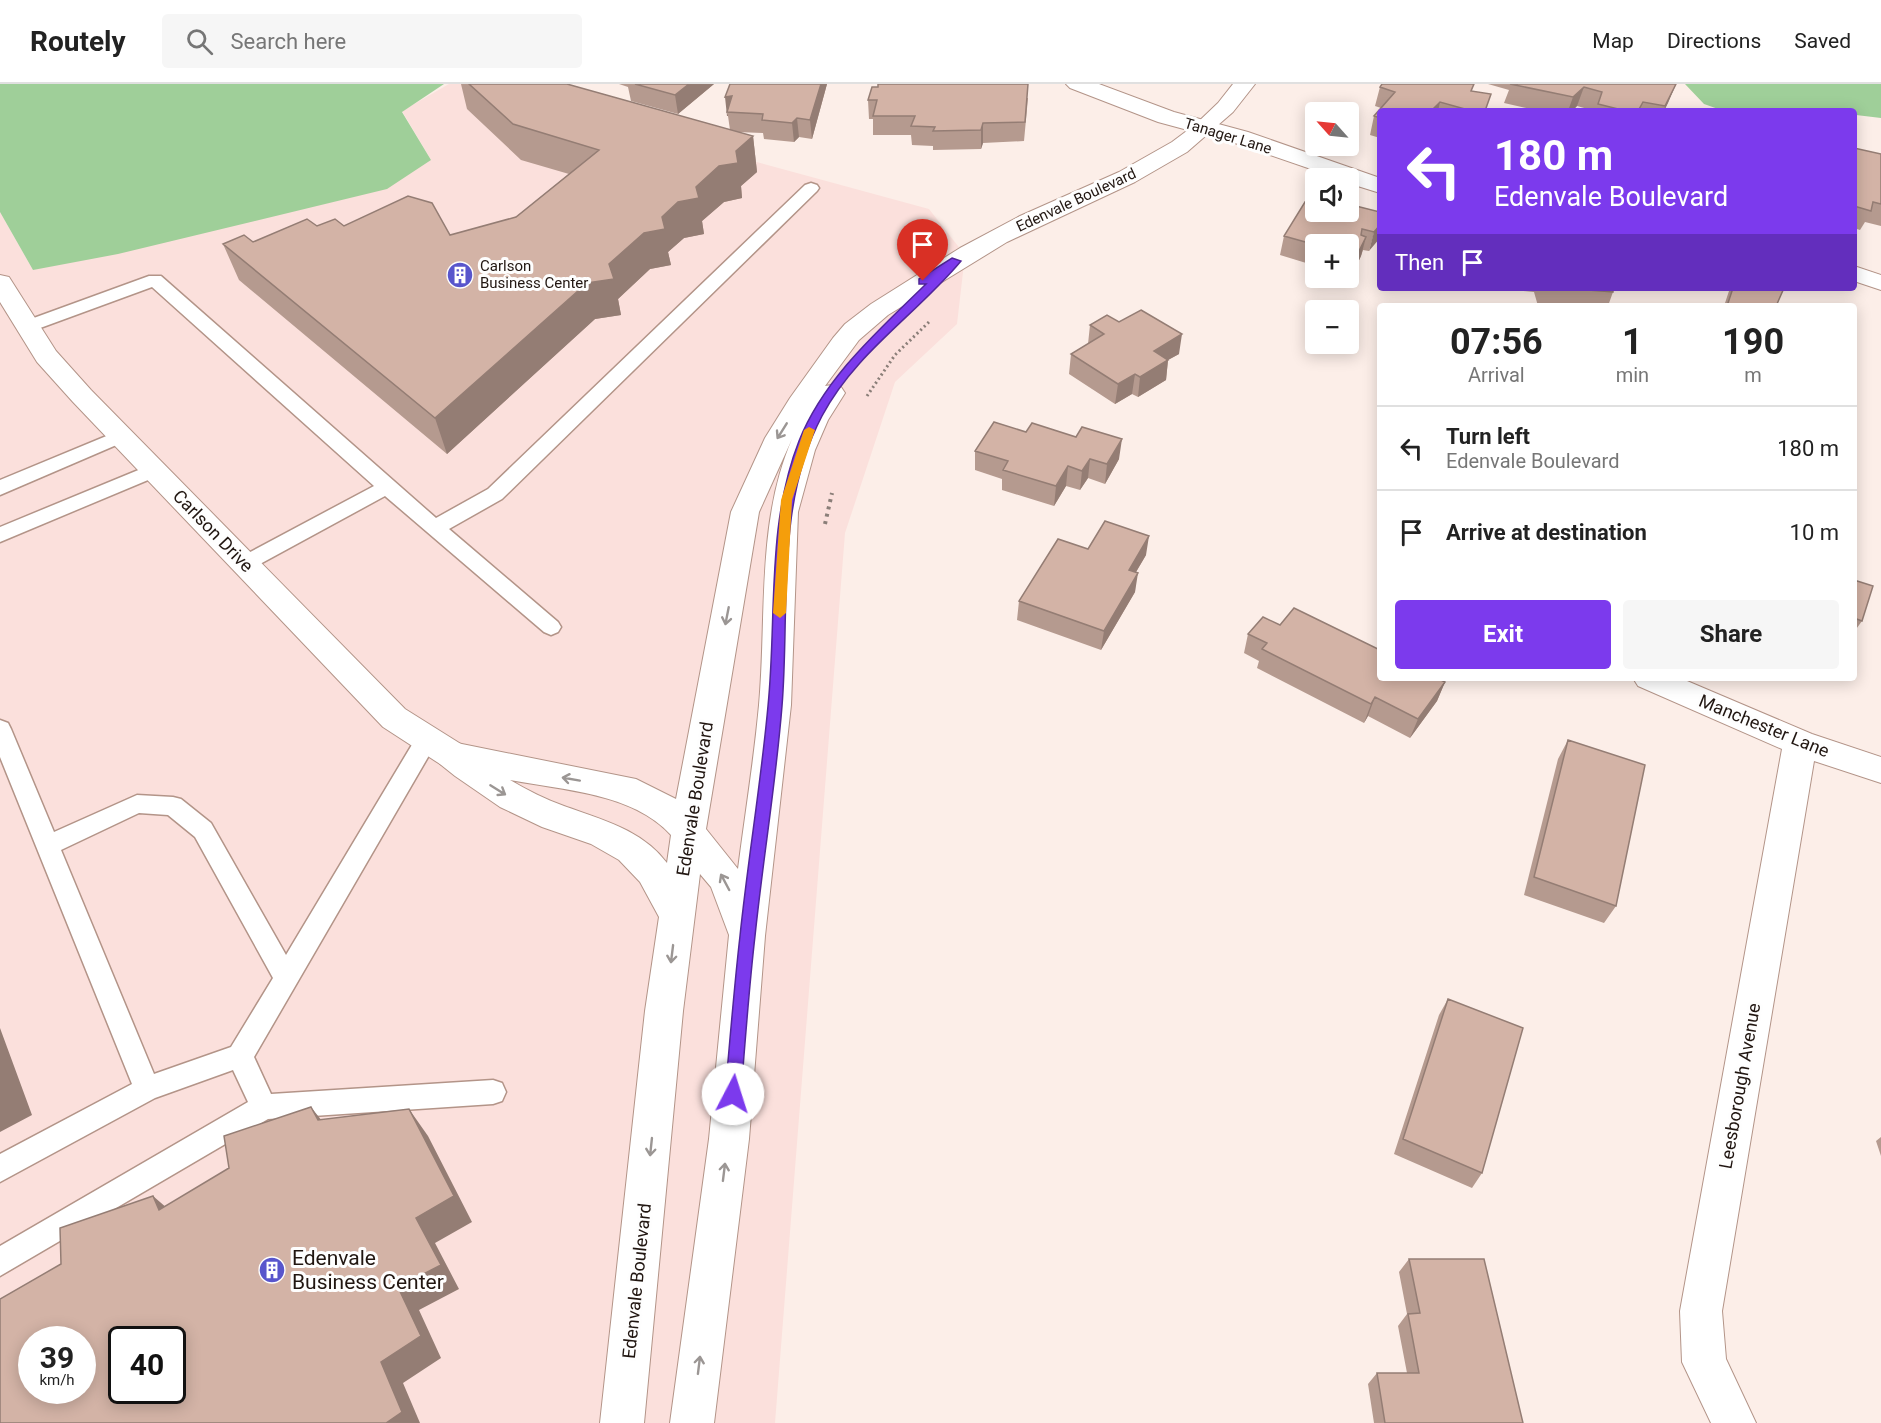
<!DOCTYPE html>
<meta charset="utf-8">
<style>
body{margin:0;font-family:Roboto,sans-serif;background:#f6f6f6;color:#222;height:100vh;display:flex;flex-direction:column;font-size:22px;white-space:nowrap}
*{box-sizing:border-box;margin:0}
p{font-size:20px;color:#767676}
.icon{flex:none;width:33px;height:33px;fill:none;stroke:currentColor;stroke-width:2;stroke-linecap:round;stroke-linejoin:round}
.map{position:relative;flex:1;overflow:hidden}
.drawer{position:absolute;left:1377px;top:219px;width:480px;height:378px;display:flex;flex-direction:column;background:#fff;border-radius:6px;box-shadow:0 3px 15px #0003}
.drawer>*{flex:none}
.top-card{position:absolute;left:1377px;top:24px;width:480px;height:183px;border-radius:6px;box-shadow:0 3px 15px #0003;background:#7c3aed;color:#fff;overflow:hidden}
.needle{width:39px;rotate:297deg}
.buttons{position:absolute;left:1305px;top:18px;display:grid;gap:12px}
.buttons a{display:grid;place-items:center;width:54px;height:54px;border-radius:6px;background:#fff;box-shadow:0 3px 15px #0003;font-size:30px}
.speed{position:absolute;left:18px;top:1242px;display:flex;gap:12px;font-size:30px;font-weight:700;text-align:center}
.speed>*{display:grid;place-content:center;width:78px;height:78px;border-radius:50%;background:#fff;box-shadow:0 3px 15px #0003;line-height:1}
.speed small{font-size:15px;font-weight:400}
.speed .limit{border:3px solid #111;border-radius:9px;background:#fff;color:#111}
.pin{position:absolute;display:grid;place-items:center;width:51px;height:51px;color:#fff;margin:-62px -26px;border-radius:50% 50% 50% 0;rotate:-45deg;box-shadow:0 0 6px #0007}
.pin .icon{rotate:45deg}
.me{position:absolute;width:66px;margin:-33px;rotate:5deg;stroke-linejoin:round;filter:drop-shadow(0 0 4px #0008)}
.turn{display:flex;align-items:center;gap:21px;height:126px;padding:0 18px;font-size:27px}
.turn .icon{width:78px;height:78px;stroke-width:2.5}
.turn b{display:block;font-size:42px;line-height:51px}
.then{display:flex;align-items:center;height:57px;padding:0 18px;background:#0003;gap:12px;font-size:22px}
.eta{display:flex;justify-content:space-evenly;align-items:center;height:102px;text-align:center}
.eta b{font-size:36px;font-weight:700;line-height:42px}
.button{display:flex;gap:12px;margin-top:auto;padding:12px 18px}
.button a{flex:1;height:69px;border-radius:6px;background:#7c3aed;color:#fff;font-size:24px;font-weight:700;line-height:69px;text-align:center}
.button a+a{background:#f6f6f6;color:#222}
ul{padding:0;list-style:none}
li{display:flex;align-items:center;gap:18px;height:84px;padding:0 18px;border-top:2px solid #e0e0e0}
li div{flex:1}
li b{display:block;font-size:22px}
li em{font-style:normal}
header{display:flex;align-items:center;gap:36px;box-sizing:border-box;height:84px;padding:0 30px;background:#fff;border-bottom:2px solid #e0e0e0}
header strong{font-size:28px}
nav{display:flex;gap:33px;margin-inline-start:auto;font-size:21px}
.search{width:420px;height:54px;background:#f6f6f6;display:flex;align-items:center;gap:15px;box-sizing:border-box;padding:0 21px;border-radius:6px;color:#767676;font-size:22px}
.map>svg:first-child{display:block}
</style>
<header>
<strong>Routely</strong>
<div class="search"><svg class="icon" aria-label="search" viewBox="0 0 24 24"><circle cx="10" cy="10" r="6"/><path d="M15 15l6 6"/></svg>Search here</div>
<nav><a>Map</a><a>Directions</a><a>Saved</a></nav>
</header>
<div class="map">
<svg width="1881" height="1339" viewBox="0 0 1881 1339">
<rect width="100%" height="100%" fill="#fceee8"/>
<path fill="#fbe0dc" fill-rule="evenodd" d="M449 0H470L929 125 965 171 957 240 895 298 845 449 775 1339H0V128L33 186 431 76 402 27ZM32 1256H82V1306H32ZM122 1256H172V1306H122Z"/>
<path fill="#9fcf99" d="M0 0H444L402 28 431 76 387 105 118 170 33 186 0 128Z
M1685 0H1881V34L1856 31 1854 32V27H1724L1704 20Z"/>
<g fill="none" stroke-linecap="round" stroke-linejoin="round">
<defs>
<path id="service" d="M811 99 817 101 819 104 817 107 502 415 449 445 558 538 561 543 558 548 551 551 544 548 385 412 251 485 244 487 237 485 234 480 237 475 374 402 152 203 32 247H20L17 243 20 239 149 192H161L436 434 488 405 805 101Z
M121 346 128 348 130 352 128 356 0 411V396Z
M153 380 160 381 163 386 160 391 0 458V443Z
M0 636 8 639 11 645 54 748 137 711 173 713 181 715 211 739 286 871 419 649 427 646 435 649 438 655 435 661 254 973 271 1010 493 996 502 999 506 1008 502 1017 493 1020 268 1035 0 1192V1162L248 1018 233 986 155 1014 0 1098V1070L132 1000 0 673ZM139 729 168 731 195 753 273 894 231 963 154 990 61 766Z"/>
<path id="minor" d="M1066 0H1099L1174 28 1248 48 1380 94V109L1348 99V94H1337L1232 58 1158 38 1070 4Z
M1854 182 1881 191V206L1854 197Z
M0 191 9 193 56 267 91 306 405 625 464 662 469 671 464 680 452 684 440 680 383 643 73 318 37 278 0 218Z
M1633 594H1680L1812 650 1881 673V699L1814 677 1722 1227 1726 1275 1756 1339H1711L1682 1278 1680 1227 1782 665 1638 602Z"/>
<path id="tertiary" d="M1233 0H1255L1233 28 1187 68 1135 98 1007 158 888 231 859 256 825 302 832 301 841 303 845 309 828 336 815 366 798 428 791 621 765 852 749 1055 714 1339H670L709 1055 729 851 711 803 700 790 683 927 644 1339H600L645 927 659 833 640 798 619 776 591 760 542 743 500 723 455 692 440 680 435 671 440 662 452 658 636 695 676 715 731 428 765 354 790 314 833 254 845 240 871 220 960 164 1020 132 1119 88 1172 58 1196 40 1218 19ZM792 355C756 439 767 533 759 621 754 676 745 730 738 785L706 745 759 428ZM510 696C563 706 633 709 671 751L667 779C641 745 602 736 564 722 545 715 527 706 510 696Z"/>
</defs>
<use href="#service" stroke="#b39488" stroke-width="3"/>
<use href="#minor" stroke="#b39488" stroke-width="2"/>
<use href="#tertiary" stroke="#b39488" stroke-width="2"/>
<path stroke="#8a7e78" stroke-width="3" stroke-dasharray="2 3" stroke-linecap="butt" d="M867 312 895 271 931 236"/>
<path stroke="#8a7e78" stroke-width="4" stroke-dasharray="3 4.5" stroke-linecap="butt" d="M825 440 832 409"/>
<use href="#service" fill="#fff" fill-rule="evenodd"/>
<use href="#minor" fill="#fff" fill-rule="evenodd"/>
<use href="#tertiary" fill="#fff" fill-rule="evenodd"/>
</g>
<path fill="#b59a8f" d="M461 0H567L730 46 728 32H727L730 0H827L812 55 799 53 794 58 764 55 763 49 736 48 753 52 757 88 741 102 742 114 724 118 702 137 704 150 684 154 668 168 671 181 650 185 618 215 621 231 595 235 447 370 239 196 223 160 253 158 317 142H344L450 151 516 133 569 90 521 76 467 25Z
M619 0H714L678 30 631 17 628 3Z
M1488 0H1676L1664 27H1595L1577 22 1572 27H1540L1504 19 1509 6Z
M878 3 1028 14 1024 57 983 59 981 65 933 66V62L912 61 911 51H873V35H869L868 16Z
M1380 3 1473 7 1486 27H1380V54L1370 51 1374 32 1381 24 1375 22Z
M1854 64 1881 83V142L1865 138 1860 146 1854 144Z
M1316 128H1380L1369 167 1363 166 1361 172 1351 193 1348 192V160H1316V182L1280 171 1284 152Z
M1494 204H1613V208L1608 222H1538L1534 208Z
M1730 204H1784L1777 220 1780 222H1724Z
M1119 238 1179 270 1168 276 1166 296 1138 313 1132 310 1115 320 1069 290 1071 270 1088 260 1090 241Z
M1380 295V304H1377Z
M975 367 1119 375 1105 400 1088 394 1080 406 1066 402 1054 422 1002 406V395L975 386Z
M1088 465 1146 471 1136 488 1135 508 1101 566 1017 536 1019 517Z
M1854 496 1862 537 1854 548Z
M1280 541 1445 598 1437 617 1410 654 1368 632 1364 639 1257 584 1259 577 1244 569 1248 550Z
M1568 656 1616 822 1604 839 1524 811 1558 675Z
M1448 915 1482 1089 1472 1104 1394 1070 1439 931Z
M1881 1053V1072L1876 1057Z
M1409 1175 1523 1339H1374L1368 1300 1377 1289H1407L1398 1242 1407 1230 1399 1188Z"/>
<path fill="#947d74" d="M689 0H714L678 30 675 11Z
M821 0H827L812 55 810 36Z
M1676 0 1668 19 1664 27H1663Z
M1584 3 1577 22 1572 27H1568L1573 13Z
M732 12 727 28 728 32H727L725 13Z
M1440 18 1438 27 1432 26Z
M797 34 799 53 794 58 792 39Z
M983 39V59L981 65V46Z
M753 52 757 88 741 102 742 114 724 118 702 137 704 150 684 154 668 168 671 181 650 185 618 215 621 231 595 235 447 370 435 334Z
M1380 141V154L1369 167 1374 148Z
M1366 153 1361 172 1351 193 1356 173Z
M1182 250 1179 270 1168 276 1166 296 1138 313 1140 293 1154 267Z
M1135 290 1132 310 1115 320 1118 300Z
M1122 355 1119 375 1105 400 1107 380Z
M1090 375 1088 394 1080 406 1082 387Z
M1068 382 1066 402 1054 422 1056 402Z
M1149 452 1146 471 1126 505 1129 486Z
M1138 489 1135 508 1101 566 1104 547Z
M1445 598 1437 617 1410 654 1418 635Z
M1375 613 1368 632 1364 639 1371 620Z
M0 944 32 1031 0 1048Z
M311 1023 333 1051 318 1036Z
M409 1025 428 1052 472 1138 435 1159 459 1205 419 1226 441 1274 403 1299 420 1339H386L381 1278 398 1203 416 1134Z
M153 1112 182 1137 159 1126Z"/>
<path fill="#d3b3a6" stroke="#947d74" stroke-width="1.5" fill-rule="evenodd" d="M469 0H567L753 52 736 67 738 79 719 82 696 103 699 114 678 118 662 133 665 145 644 149 609 180 614 195 587 199 435 334 223 160 244 151 253 158 307 135 317 142 335 135 344 142 408 112 432 119 450 151 516 133 599 66 513 40Z
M635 0H689L675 11Z
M730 0H821L810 36 797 34 792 39 762 36 763 30 727 28 732 12 725 13Z
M878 0H1028L1025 38 983 39 981 46 933 47 935 43 911 42 915 32H873L877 16H868L872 3H878Z
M1382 0H1474L1471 7 1491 10 1485 27H1472L1440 18 1432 26 1437 27H1380V34L1374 32 1395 8 1380 3Z
M1510 0H1676L1665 22 1643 18 1638 27H1626L1598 20 1602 8 1584 3 1573 13Z
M1854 64 1881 70V120L1873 118 1871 127 1854 122Z
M1305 118 1316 122V128H1348V120L1380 128V141L1374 148 1362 145 1361 151 1366 153 1356 173 1348 171V160L1316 161 1284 152Z
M1562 204H1613V208Z
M1733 204H1784L1777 220 1780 222H1727Z
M1141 226 1182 250 1154 267 1168 276 1140 293 1135 290 1118 300 1071 270 1104 250 1090 241 1107 231 1119 238Z
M994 338 1026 348 1032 339 1076 353 1082 343 1122 355 1107 380 1090 375 1082 387 1068 382 1056 402 1003 386 1008 377 975 367Z
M1105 437 1149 452 1129 486 1138 489 1104 547 1019 517 1058 455 1088 465Z
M1854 496 1873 502 1862 537 1854 534Z
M1294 524 1380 566V594H1437L1445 598 1418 635 1375 613 1371 620 1262 565 1267 559 1248 550 1263 533 1280 541Z
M1568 656 1645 681 1616 822 1534 793Z
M1448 915 1523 944 1482 1089 1403 1055Z
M311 1023 318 1036 409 1025 454 1112 416 1134 441 1181 398 1203 421 1252 381 1278 402 1328 386 1339H0V1215L61 1180 60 1144 153 1112 159 1126 229 1084 224 1052ZM32 1256H82V1306H32ZM122 1256H172V1306H122Z
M1409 1175H1484L1523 1339H1385L1377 1289H1419L1408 1230 1420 1229Z"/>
<defs><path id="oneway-shaft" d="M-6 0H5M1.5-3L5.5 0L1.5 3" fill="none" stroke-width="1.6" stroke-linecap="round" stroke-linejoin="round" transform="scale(1.5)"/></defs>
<g stroke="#9b9694">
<use href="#oneway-shaft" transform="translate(782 347) rotate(122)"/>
<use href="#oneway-shaft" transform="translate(727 532) rotate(101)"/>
<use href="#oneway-shaft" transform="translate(571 695) rotate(-170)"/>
<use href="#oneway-shaft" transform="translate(498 706) rotate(32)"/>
<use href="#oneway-shaft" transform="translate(725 798) rotate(-118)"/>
<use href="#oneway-shaft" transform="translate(672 870) rotate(97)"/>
<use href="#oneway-shaft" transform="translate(651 1063) rotate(96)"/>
<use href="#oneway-shaft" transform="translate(724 1088) rotate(-83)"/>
<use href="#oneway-shaft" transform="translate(699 1281) rotate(-83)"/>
</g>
<path fill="#7c3aed" stroke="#51269a" stroke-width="1.5" d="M952 174 961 177C917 230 855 269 822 332 775 421 790 525 782 622 776 698 763 775 755 852 749 904 745 957 741 1010L738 1015 733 1017 727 1015 725 1010C730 957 734 904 740 852 748 775 761 699 768 622 777 534 766 441 799 357 824 294 879 246 926 200H919V195Z"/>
<path fill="#f59e0b" d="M809 343 815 346 792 416 786 529 780 534 773 529 781 416 804 346Z"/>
<defs>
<symbol id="building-disc" viewBox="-11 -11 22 22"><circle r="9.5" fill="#5855cc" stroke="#fefefe"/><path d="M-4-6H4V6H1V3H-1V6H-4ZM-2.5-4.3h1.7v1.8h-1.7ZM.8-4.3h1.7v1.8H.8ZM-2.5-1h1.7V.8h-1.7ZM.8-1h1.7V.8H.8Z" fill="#fff"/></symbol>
</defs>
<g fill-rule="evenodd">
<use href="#building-disc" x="445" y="176" width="30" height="30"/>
<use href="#building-disc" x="257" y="1171" width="30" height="30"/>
</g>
<g text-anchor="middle" stroke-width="6" stroke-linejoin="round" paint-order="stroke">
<g font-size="15" fill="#211611" stroke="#fefefe">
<text transform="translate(1228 52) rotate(17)" y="5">Tanager Lane</text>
<text transform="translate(1076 116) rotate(-25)" y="5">Edenvale Boulevard</text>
</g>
<g font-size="15" fill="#211611" stroke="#fefefe" text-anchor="start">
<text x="480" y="187">Carlson<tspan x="480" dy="17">Business Center</tspan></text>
</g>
<g font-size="18" fill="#211611" stroke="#fefefe">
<text transform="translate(213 447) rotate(46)" y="6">Carlson Drive</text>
<text transform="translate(1764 642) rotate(22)" y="6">Manchester Lane</text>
<text transform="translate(695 715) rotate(-81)" y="6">Edenvale Boulevard</text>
<text transform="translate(1740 1002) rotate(-80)" y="6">Leesborough Avenue</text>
<text transform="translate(637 1197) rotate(-84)" y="6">Edenvale Boulevard</text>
</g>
<g font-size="21" fill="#211611" stroke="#fefefe" text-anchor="start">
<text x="292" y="1181">Edenvale<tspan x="292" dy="24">Business Center</tspan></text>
</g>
</g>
</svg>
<div class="buttons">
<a><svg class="needle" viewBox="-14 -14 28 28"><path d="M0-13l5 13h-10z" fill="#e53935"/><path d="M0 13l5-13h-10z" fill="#767676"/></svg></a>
<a><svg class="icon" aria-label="sound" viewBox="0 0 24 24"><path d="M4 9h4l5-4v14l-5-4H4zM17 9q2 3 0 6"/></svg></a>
<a>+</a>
<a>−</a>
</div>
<div class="speed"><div>39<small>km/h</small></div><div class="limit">40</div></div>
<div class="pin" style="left:923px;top:197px;background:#d93025"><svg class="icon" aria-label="arrive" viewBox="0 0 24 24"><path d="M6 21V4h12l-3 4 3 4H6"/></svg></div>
<svg class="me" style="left:733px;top:1010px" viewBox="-20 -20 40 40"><circle r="19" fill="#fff"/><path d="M0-13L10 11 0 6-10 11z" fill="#7c3aed"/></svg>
<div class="top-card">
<div class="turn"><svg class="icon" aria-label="left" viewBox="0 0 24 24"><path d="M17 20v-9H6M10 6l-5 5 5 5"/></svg><div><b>180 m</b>Edenvale Boulevard</div></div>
<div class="then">Then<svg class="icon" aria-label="arrive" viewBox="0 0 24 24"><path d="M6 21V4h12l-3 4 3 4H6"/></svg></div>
</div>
<section class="drawer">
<div class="eta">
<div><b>07:56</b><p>Arrival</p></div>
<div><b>1</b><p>min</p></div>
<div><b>190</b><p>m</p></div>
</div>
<ul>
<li><svg class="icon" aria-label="left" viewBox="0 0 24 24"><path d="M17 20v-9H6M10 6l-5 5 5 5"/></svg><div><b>Turn left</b><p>Edenvale Boulevard</p></div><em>180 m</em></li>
<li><svg class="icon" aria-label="arrive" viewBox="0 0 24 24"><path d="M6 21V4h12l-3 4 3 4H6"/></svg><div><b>Arrive at destination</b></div><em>10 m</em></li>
</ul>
<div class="button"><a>Exit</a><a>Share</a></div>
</section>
</div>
